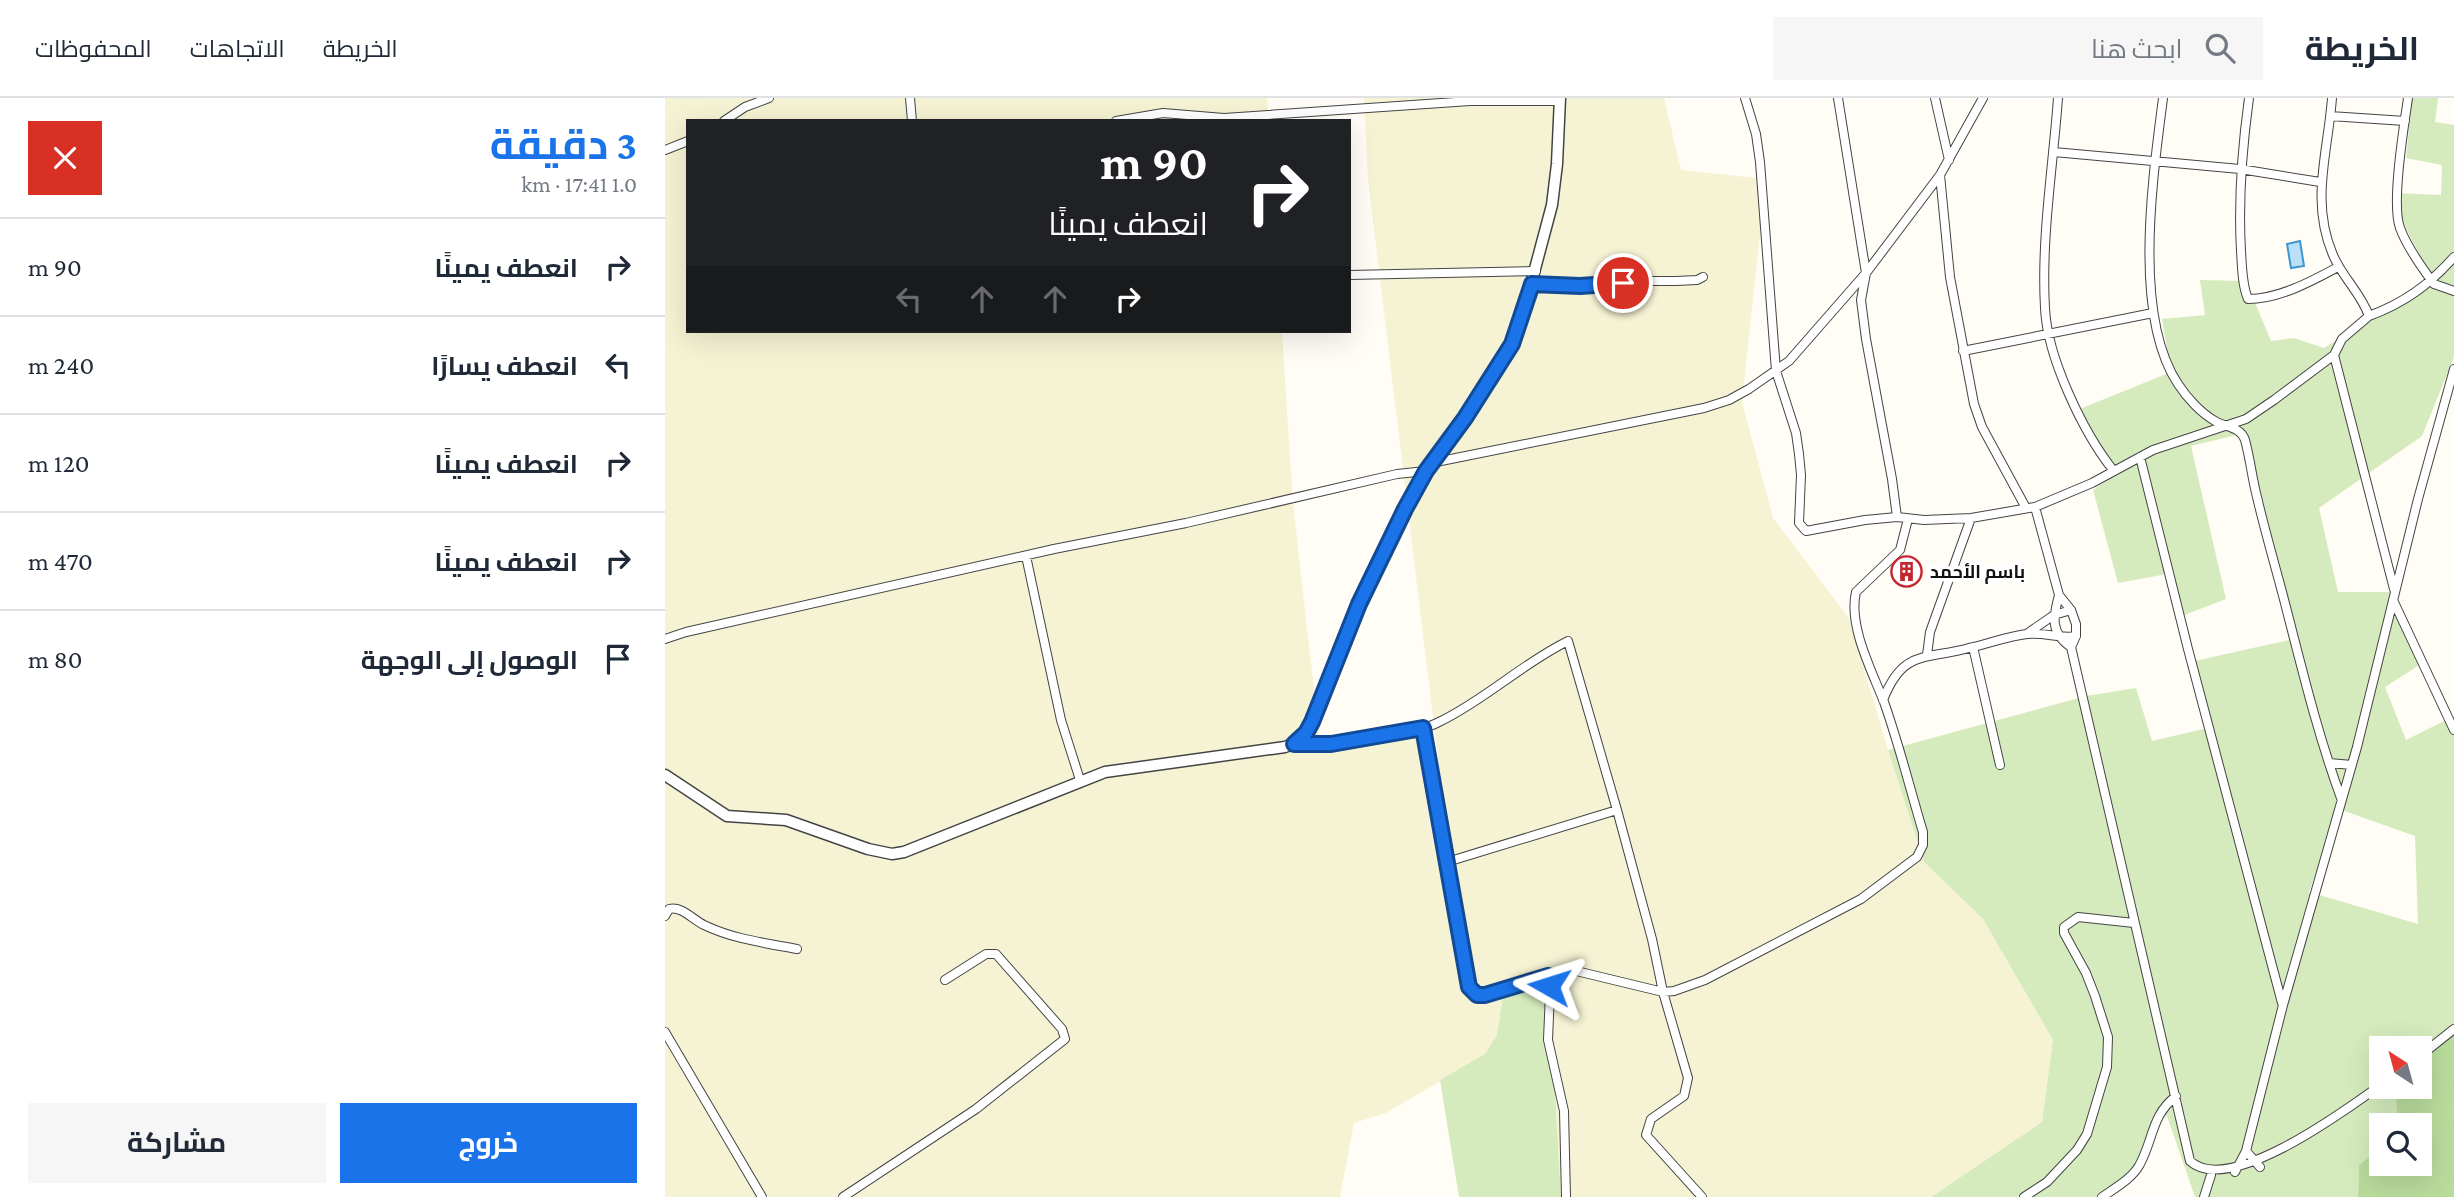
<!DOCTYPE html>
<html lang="ar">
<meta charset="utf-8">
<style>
body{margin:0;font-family:"Crimson Pro",Cairo,serif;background:#f6f6f7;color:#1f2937;direction:rtl;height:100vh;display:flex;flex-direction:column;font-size:26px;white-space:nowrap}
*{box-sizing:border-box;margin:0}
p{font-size:23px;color:#747a83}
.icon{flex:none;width:38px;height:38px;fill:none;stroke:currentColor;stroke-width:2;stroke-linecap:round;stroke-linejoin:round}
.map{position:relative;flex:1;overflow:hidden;direction:ltr}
.side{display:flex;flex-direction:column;background:#fff;width:665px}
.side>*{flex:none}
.top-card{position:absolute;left:21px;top:21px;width:665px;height:214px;border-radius:0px;box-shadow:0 7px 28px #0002;direction:rtl;background:#202124;color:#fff;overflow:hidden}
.needle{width:46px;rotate:324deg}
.tools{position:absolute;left:1704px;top:938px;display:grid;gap:14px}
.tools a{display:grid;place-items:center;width:63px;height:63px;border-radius:0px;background:#fff;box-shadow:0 7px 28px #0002;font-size:35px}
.pin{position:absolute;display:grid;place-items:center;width:60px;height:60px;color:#fff;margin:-30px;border:4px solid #fff;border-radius:50%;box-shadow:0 2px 7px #0007}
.me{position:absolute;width:77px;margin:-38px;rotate:276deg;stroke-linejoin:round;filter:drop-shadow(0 0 5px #0008)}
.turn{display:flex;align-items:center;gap:24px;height:147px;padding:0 28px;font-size:32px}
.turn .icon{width:91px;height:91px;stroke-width:2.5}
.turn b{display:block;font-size:49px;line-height:60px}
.lanes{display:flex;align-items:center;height:66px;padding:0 28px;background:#0003;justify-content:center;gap:35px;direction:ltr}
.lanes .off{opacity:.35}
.round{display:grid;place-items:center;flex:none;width:74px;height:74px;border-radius:0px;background:#f6f6f7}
.summary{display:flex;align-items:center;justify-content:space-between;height:119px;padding:0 28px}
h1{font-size:42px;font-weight:700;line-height:52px;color:#1a73e8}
.action{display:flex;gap:14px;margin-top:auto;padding:14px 28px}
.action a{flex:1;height:80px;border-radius:0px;background:#1a73e8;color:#fff;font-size:28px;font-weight:700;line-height:80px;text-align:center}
.action a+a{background:#f6f6f7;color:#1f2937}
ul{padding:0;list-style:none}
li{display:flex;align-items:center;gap:21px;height:98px;padding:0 28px;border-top:2px solid #e0e1e3}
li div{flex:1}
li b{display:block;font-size:26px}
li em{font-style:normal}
header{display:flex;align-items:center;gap:42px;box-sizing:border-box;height:98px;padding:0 35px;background:#fff;border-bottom:2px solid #e0e1e3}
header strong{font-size:33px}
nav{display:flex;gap:38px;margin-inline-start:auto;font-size:24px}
.search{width:490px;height:63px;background:#f6f6f7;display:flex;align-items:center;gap:18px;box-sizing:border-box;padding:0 24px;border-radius:0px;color:#747a83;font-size:26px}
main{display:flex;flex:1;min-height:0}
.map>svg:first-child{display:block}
</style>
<header>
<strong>الخريطة</strong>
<div class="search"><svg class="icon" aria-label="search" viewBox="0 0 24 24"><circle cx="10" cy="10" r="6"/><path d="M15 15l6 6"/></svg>ابحث هنا</div>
<nav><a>الخريطة</a><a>الاتجاهات</a><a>المحفوظات</a></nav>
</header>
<main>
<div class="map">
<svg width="1789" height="1099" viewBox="0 0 1789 1099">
<rect width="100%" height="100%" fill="#fffdf5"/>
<path fill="#f6f3d4" d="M0 0H602L603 23H23V233H617L628 405 655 645 766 628 796 851 703 82 699 0H999L1016 72 1101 81 1077 304 1108 420 1184 520 1223 652 1259 764 1318 821 1388 942 1377 1024 1266 1099H896L883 873 839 891 832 937 820 957 721 1015 689 1025 675 1099H0Z"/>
<path fill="#d5ebbd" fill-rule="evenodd" d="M1747 0H1773L1770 24 1789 27V259L1757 338 1654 410 1673 494H1725L1756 566 1720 589 1741 642 1783 621 1789 634V932L1755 965V950H1717V989H1731L1733 1021 1729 1027H1717C1717 1054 1714 1051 1694 1067L1693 1099H1530L1501 1015 1483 1042 1475 1067 1442 1099H1266L1377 1024 1388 942 1318 821 1259 764 1223 652 1421 598 1471 590 1487 643 1543 630 1525 564 1624 542 1580 335 1526 348 1561 501 1514 519 1502 476 1453 485 1428 392 1451 376 1415 311 1506 274 1497 221 1540 217 1535 182 1581 183 1606 243 1629 240 1659 250 1767 181 1738 125 1731 95 1776 97 1777 67 1741 60ZM1674 711 1750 738 1753 826 1644 794Z
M883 872 896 1099H794L775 982 820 956 832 937 839 891Z"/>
<path fill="#b9dc9c" d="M1789 932V1099H1693L1694 1067 1713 1052 1717 1047V1066H1755V1027H1729L1733 1021 1730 990 1755 989V965Z"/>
<path fill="#b9e0f7" stroke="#3f96cf" stroke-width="2" d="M1635 143 1639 168 1626 170 1622 146Z"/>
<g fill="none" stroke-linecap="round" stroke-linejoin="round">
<defs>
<path id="minor" d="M245 0 247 23
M1080 0 1091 36 1095 64 1111 273 1131 335 1134 356 1136 377 1134 425 1141 433 1200 422 1232 419 1259 422 1306 420 1370 409 1427 385 1488 352 1581 321 1609 302 1669 257
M1173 0 1201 175 1196 202 1201 241 1227 381 1232 419
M1270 0 1284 62
M1393 0C1388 69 1376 140 1380 210 1382 259 1418 334 1448 372
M1498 0C1488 79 1467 217 1513 286 1522 300 1536 315 1550 323 1560 329 1576 329 1580 342 1585 360 1587 380 1592 399 1601 438 1613 477 1623 517 1639 579 1654 640 1676 700
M1584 0C1577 51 1573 101 1576 153 1577 168 1577 187 1583 201 1614 201 1647 183 1673 169
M1667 0C1663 55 1645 103 1668 157 1677 179 1696 195 1704 218L1677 241 1669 257 1729 491
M1743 0C1739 28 1726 106 1735 130 1742 149 1757 170 1769 186L1789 193
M1665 18 1740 23
M59 23 80 9 104 0
M451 23 498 15 559 20 805 3H895
M0 52 23 43
M1389 54 1575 71 1655 84
M1275 77 1285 179 1309 306 1317 329 1361 410
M684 177 871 173
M867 185 915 188 980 183H1011L1032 182 1038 179
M1704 218C1739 205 1764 187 1789 159
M1298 253 1488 215
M1475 359 1523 551 1617 905
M766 365 1039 310 1064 302 1084 291 1124 263 1201 175 1275 77 1318 0
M1370 409 1394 497 1406 512 1411 526V538L1406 549 1525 1063C1564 1099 1682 1011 1717 986
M361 458 396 622 415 682
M1394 497C1388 519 1385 535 1406 549
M1728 502 1789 632
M1363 535 1389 517 1406 512
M0 541 21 534 389 451 521 425 732 376 761 373
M1308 549 1335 667
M1262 557 1265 534 1306 420
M1218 602C1238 551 1260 562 1304 550 1323 546 1343 538 1362 536 1379 534 1395 541 1411 538
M758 630 801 881 808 895 820 897 903 871 998 894 1009 893 1040 882 1196 801 1252 759 1258 747V734C1245 691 1234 646 1219 604 1207 573 1183 528 1191 494L1235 452 1243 421
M629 646C670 646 740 642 776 623 821 601 858 565 903 543L952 712 987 841 998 894 1023 980 1019 998 986 1021 981 1037 1037 1099
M1664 665 1687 667
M782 764 952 712
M0 818 4 811C17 808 27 821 39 827 68 841 100 845 132 851
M883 878 885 894 883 942 899 1013 901 1099
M0 934 97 1099
M1755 958 1789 931
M1581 1053 1595 1069
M1570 1074 1581 1053 1618 907 1692 649 1753 401 1789 271
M178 1099 311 1011 400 941 397 931 331 856H321L280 882
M1359 1099 1382 1084 1412 1052 1422 1036 1442 969 1443 939 1430 898 1421 875 1399 835V829L1413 819 1469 825
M1437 1099C1450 1090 1468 1080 1475 1066 1489 1040 1486 1018 1511 998
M1539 1099 1546 1077"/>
<path id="tertiary" d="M0 677 62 718 121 722 203 751 227 756 239 754 440 674 620 649C634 644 640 636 647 624L694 506 748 395 761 373 821 289 847 246 855 227 887 107 892 66 895 0"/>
</defs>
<use href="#minor" stroke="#444" stroke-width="10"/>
<use href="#tertiary" stroke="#444" stroke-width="13"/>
<use href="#minor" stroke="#fff" stroke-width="8"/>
<use href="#tertiary" stroke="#fff" stroke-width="10"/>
</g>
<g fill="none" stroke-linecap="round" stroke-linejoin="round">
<defs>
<path id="route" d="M884 888 883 878 820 897H812L804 889 758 630 666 646H629L641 635 647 624 694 506 740 411 761 373 800 320 847 246 867 186 915 188 958 185"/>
</defs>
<use href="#route" stroke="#114b97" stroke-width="18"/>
<use href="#route" stroke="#1a73e8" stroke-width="12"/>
</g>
<defs>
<symbol id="building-ring" viewBox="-11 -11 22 22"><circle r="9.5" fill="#fff" stroke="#c4262e" stroke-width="1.5"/><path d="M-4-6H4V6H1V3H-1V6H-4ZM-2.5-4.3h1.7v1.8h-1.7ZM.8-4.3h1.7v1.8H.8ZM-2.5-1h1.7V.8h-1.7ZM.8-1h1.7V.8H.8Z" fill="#c4262e"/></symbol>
</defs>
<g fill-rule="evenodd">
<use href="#building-ring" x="1224" y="456" width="35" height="35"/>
</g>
<g text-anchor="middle" stroke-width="7" stroke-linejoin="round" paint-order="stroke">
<g font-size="18" font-weight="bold" fill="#111" stroke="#fff" text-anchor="start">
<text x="1265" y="480">باسم الأحمد</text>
</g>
</g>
</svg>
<div class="tools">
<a><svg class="needle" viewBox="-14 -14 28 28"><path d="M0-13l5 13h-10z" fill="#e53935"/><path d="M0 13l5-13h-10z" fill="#747a83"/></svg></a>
<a><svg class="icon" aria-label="search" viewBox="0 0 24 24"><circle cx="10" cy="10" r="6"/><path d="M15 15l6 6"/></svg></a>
</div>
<div class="pin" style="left:958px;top:185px;background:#d93025"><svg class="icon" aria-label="arrive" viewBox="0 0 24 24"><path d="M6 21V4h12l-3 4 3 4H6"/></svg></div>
<svg class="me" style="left:884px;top:888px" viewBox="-20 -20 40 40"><path d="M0-17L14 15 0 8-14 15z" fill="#1a73e8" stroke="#fff" stroke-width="4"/></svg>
<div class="top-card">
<div class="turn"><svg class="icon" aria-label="right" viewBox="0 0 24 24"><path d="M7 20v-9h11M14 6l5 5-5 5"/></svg><div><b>90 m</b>انعطف يمينًا</div></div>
<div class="lanes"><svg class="icon off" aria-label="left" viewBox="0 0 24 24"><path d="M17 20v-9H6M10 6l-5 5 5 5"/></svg><svg class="icon off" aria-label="ahead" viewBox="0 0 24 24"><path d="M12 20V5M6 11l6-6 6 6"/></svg><svg class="icon off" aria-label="ahead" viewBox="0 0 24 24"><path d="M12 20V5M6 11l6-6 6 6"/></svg><svg class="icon" aria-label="right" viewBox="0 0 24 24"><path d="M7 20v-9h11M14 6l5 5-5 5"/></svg></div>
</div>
</div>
<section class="side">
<div class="summary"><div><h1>3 دقيقة</h1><p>1.0 km · 17:41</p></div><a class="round" style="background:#d93025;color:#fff"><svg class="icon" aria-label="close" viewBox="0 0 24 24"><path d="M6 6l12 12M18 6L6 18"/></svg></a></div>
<ul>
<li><svg class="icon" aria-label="right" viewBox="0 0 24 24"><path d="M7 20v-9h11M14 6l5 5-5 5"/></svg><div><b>انعطف يمينًا</b></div><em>90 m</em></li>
<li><svg class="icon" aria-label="left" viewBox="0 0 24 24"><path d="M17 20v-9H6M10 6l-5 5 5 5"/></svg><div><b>انعطف يسارًا</b></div><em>240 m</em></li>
<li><svg class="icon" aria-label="right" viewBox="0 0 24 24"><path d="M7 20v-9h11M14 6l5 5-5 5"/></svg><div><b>انعطف يمينًا</b></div><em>120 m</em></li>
<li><svg class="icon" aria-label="right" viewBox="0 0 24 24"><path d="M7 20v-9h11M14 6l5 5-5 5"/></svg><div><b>انعطف يمينًا</b></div><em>470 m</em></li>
<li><svg class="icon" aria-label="arrive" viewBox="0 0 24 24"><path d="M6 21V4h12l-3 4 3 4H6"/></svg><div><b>الوصول إلى الوجهة</b></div><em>80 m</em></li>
</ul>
<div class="action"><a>خروج</a><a>مشاركة</a></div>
</section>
</main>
